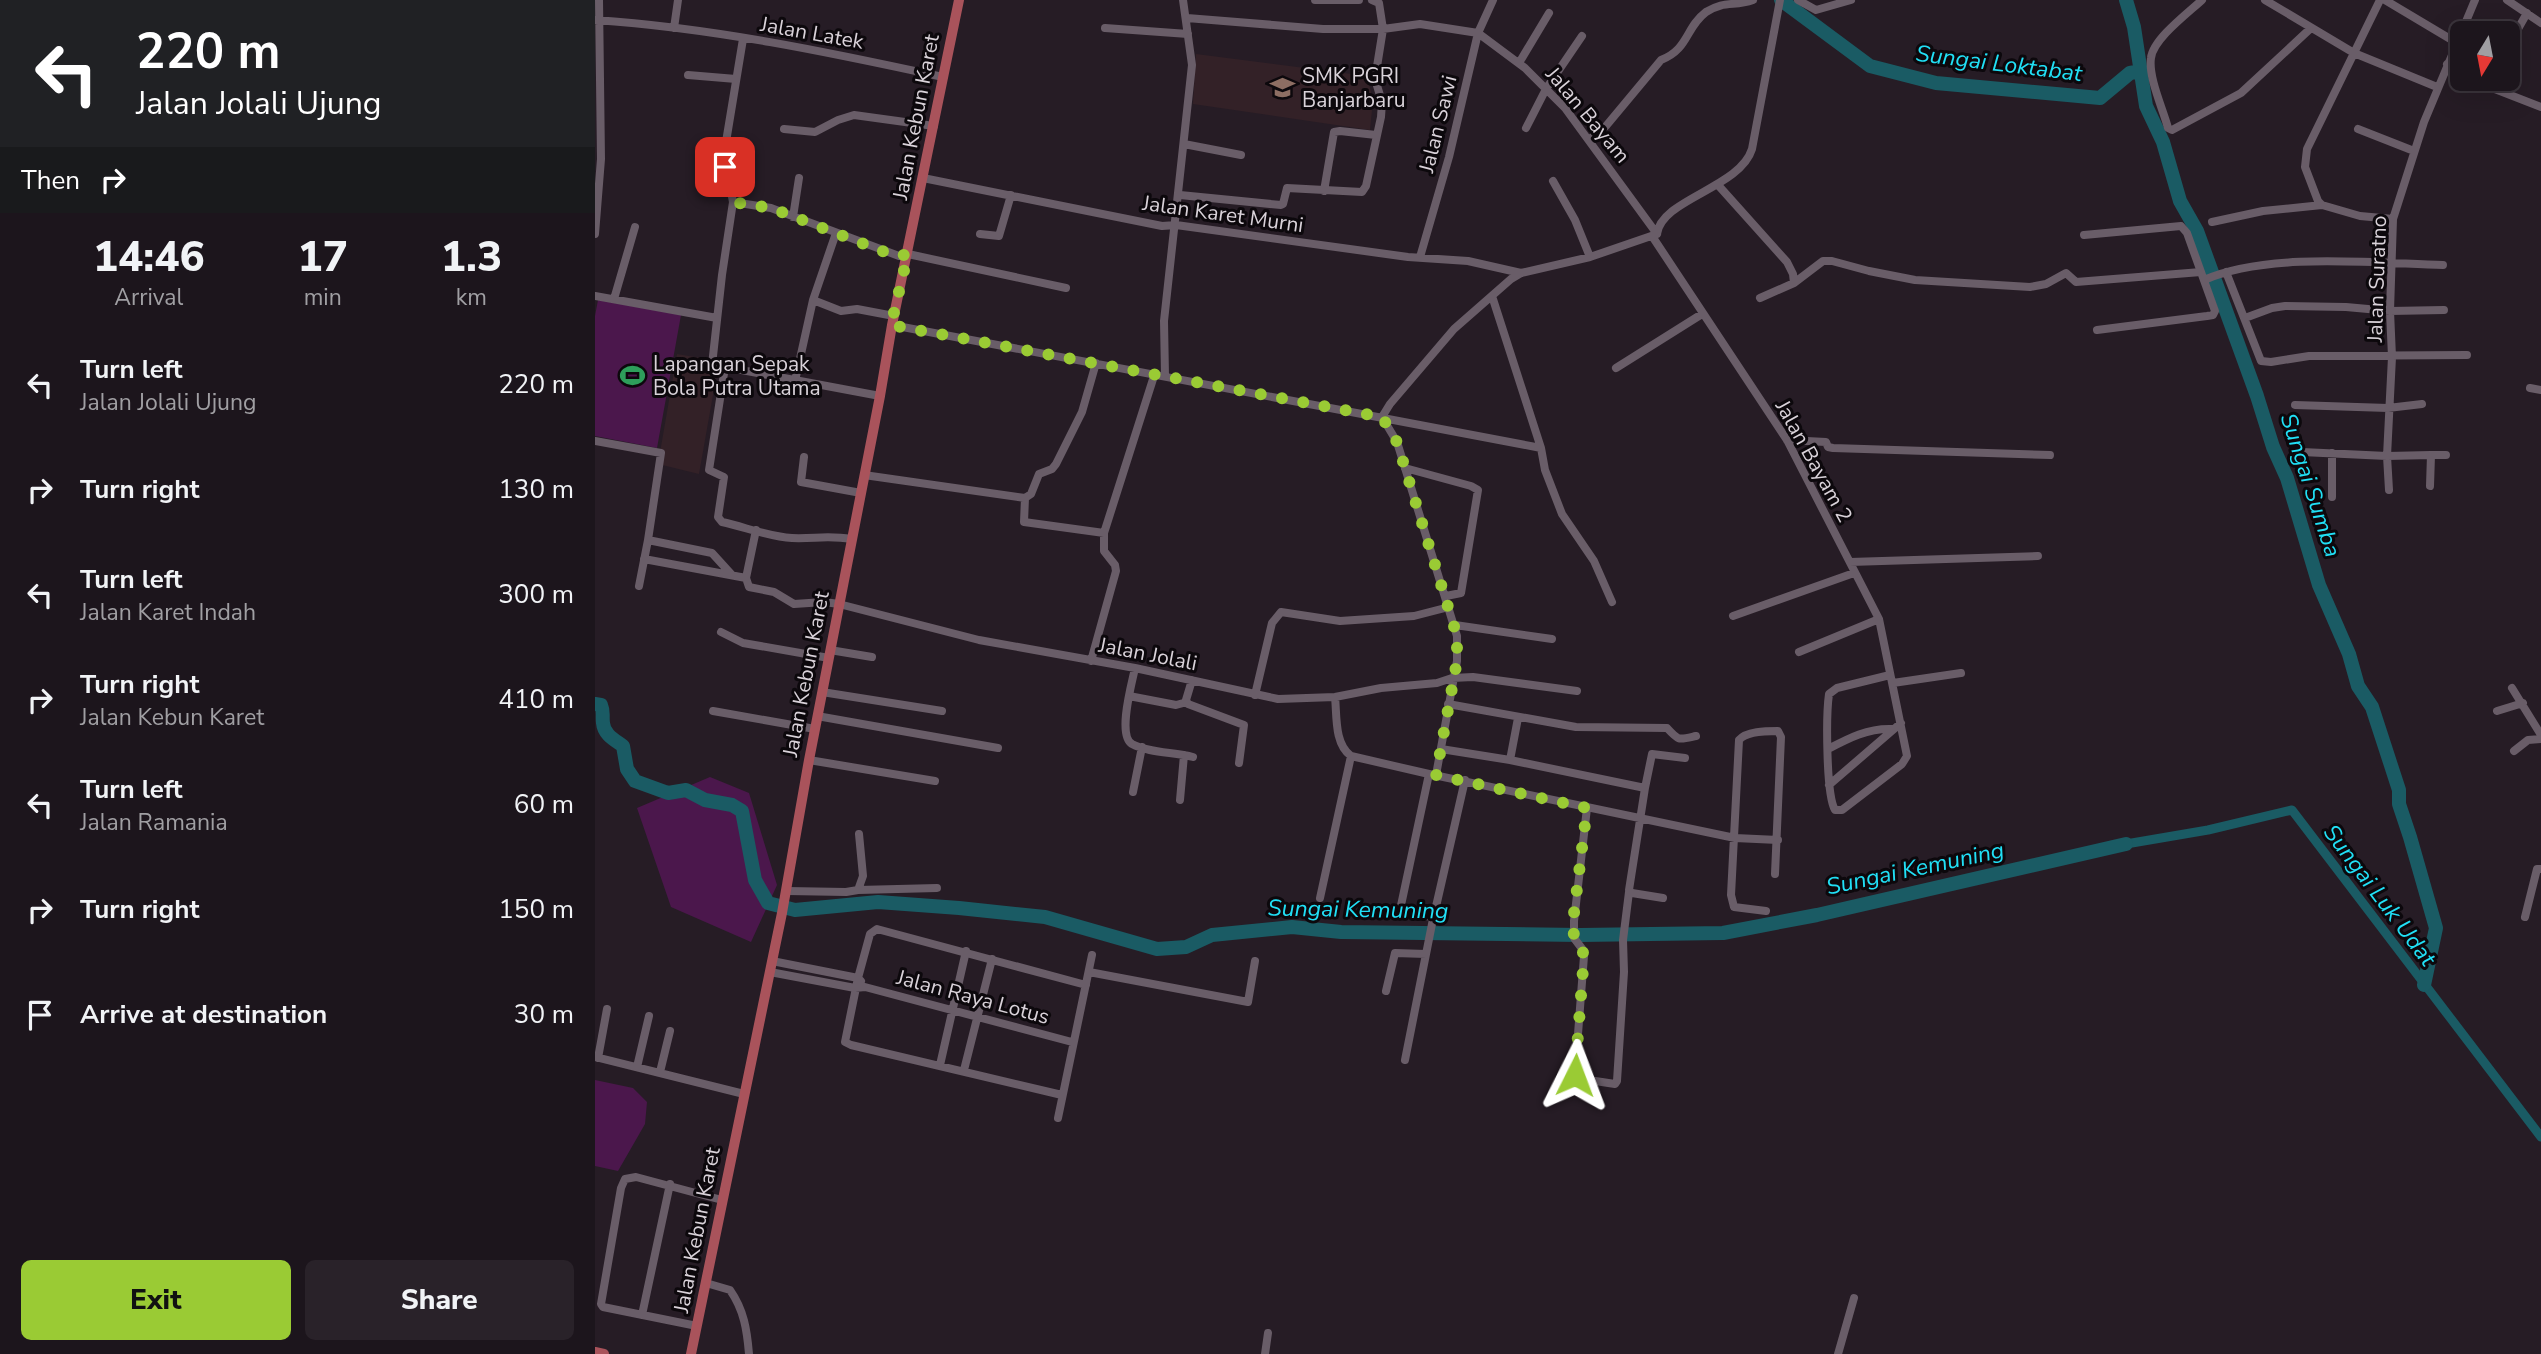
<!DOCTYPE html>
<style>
body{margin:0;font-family:"Nunito Sans",sans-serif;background:#292229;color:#f1f3f6;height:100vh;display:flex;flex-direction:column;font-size:26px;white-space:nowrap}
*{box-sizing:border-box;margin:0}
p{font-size:23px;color:#a09fa3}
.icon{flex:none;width:38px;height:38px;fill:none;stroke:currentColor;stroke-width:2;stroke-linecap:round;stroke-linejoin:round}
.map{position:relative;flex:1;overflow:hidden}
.drawer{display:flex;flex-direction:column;background:#1c151c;width:595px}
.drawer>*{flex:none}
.hud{background:#202124;color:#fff;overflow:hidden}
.needle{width:46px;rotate:190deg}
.buttons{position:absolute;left:1855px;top:21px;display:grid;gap:14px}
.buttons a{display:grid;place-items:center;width:70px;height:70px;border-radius:10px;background:#1c151c;box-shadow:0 7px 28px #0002,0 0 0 2px #3a343b;font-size:35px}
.pin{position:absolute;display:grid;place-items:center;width:60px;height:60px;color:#fff;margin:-30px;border-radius:14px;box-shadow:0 4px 10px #0006}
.me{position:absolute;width:77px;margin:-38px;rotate:3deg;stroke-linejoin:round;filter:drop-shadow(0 0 5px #0008)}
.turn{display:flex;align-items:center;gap:24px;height:147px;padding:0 21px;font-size:32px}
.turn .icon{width:91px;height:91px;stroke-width:2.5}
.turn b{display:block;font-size:49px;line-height:60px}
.then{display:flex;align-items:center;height:66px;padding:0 21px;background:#0003;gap:14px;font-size:26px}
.eta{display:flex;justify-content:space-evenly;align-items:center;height:119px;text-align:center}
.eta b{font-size:42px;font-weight:800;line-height:49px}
.primary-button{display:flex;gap:14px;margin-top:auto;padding:14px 21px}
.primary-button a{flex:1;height:80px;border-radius:10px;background:#9acb34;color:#111;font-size:28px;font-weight:800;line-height:80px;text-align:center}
.primary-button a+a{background:#292229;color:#f1f3f6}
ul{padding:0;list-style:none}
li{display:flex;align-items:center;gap:21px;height:105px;padding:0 21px}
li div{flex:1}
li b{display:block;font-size:26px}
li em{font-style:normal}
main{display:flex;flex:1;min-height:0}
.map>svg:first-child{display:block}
</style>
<main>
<section class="drawer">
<div class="hud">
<div class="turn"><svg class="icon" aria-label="left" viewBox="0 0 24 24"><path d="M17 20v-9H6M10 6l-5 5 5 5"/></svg><div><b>220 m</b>Jalan Jolali Ujung</div></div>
<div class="then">Then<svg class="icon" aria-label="right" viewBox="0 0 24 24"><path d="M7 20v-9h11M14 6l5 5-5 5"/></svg></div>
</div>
<div class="eta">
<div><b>14:46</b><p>Arrival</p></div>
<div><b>17</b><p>min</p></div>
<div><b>1.3</b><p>km</p></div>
</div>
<ul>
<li><svg class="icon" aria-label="left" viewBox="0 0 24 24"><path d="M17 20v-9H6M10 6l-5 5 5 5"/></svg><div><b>Turn left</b><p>Jalan Jolali Ujung</p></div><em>220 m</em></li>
<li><svg class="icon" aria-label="right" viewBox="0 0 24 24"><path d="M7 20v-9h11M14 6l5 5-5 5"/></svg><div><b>Turn right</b></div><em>130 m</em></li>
<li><svg class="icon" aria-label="left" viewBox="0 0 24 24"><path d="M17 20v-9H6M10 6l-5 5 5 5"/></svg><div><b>Turn left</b><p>Jalan Karet Indah</p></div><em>300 m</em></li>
<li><svg class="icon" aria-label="right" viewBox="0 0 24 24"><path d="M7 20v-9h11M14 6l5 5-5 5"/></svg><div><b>Turn right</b><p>Jalan Kebun Karet</p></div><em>410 m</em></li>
<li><svg class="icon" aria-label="left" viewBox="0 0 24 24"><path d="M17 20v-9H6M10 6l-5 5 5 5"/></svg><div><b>Turn left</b><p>Jalan Ramania</p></div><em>60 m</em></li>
<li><svg class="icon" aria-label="right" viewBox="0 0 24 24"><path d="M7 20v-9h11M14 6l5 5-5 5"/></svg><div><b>Turn right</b></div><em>150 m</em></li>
<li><svg class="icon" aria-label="arrive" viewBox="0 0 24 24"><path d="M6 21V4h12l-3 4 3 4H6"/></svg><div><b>Arrive at destination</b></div><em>30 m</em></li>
</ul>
<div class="primary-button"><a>Exit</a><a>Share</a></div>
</section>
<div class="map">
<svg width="1946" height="1354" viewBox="0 0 1946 1354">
<rect width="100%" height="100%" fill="#261c25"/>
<path fill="#332127" d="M601 54 772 76 778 100 775 130 598 104Z
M82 354 124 361 104 474 63 464Z"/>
<path fill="#4b174c" d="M3 300 86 315 62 448 0 436V316Z
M115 777 154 793 182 885 156 942 76 907 42 808Z
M0 1080 38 1088 52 1102 50 1124 23 1171 0 1166Z"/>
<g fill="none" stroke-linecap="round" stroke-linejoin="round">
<path stroke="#1a5b64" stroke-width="9" d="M1531 844 1613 830 1697 810 1946 1137"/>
<path stroke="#1a5b64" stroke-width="14" d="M1186 0 1275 66 1341 83 1505 98 1535 73 1546 71
M1531 0 1539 27 1551 106 1568 142 1585 201 1602 231 1662 396 1678 447 1692 478 1724 585 1754 654 1763 686 1777 707 1804 790V804L1815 837 1841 928 1829 985
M0 704 6 705C9 712 7 716 8 723 9 735 20 740 28 746L32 769 40 781 73 793 91 790 110 800 137 805 147 811 160 880 173 903 200 910 283 902 364 908 450 917 562 949 591 947 617 935 697 927 746 932 985 935 1128 933 1222 915 1531 844"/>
<path stroke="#695d68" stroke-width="8" d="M720 0H764
M1203 0 1221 10 1256 0
M1607 0C1593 13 1558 39 1556 58 1553 77 1568 109 1573 128L1577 130 1646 93 1716 28
M1670 0 1759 53 1842 87
M1785 0 1712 149 1710 167 1723 201 1727 205 1765 216 1798 219
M1790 0 1862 43
M1912 0 1946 23
M592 18 728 29H788L825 24 883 33 930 68 970 108 1062 234
M0 20C118 28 233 52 348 77
M79 28 83 0
M510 28 593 34
M148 39 129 154 138 202 127 275 117 365 130 367 114 470 129 477 123 517 127 522C150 527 174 537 197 538 219 539 233 535 256 539
M1915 43 1932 13
M924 63 954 13
M1852 64 1867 75
M93 75 141 79
M1874 79 1946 107
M931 128 951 89 987 36
M189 129 220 132 243 120 259 115 339 126
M1763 129 1819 151
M995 139 1011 126 1066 60C1094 49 1090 28 1111 12 1130 0 1139 7 1158 0
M589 144 646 155
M328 178 567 226 581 225 813 257 873 261 926 273
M958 181 980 220 995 257
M1123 185 1192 262 1198 274 1199 283
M729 191 739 132 745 131 781 135
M585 195 686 205 688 204 692 188 767 192 771 186 786 117 787 102 780 79 788 29 784 3 777 0
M138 202 176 208 304 256 313 254 471 288
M198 217 204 178
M1617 222 1668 211 1727 205
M241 233 218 300 246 311 262 309 299 316
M0 234 6 159 4 0
M385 234 404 236 416 195
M1489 235 1586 226 1592 233 1620 311 1618 315 1612 316 1502 330
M1057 236 1192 440 1284 619 1312 756 1307 764 1247 810H1240C1231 795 1231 715 1234 694L1242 688 1295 675
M825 257 854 157 883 33 898 0
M1631 272 1666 361 1676 362 1714 356 1872 355
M1609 280C1673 252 1778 263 1848 265
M0 296 122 318
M897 296 946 448
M1165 298 1199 283 1228 261H1237L1274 271 1320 280 1435 287 1451 284 1471 273 1481 282 1606 272
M19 299 40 227
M1650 318 1677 308 1690 306 1751 307 1795 311 1849 310
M297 325 946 448 950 470 967 514 999 561 1017 602
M130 367 285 396
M1021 368 1107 314
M570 376 569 321 597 65 588 0
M200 381 218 300
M1935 388 1946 390
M1700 405 1793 408 1827 404
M787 417 795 404 859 329 916 279 926 273 995 257 1062 234C1066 199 1145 188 1157 149L1185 0
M787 417 802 442 862 636V661L841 775
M1192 440 1231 442 1233 447 1238 448 1455 455
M0 441 66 453 53 540 44 586
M1707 452 1792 456 1836 455 1835 486
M1737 453V497
M1836 455H1851
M209 457 206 482 266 493
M810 468 876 486 883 490 866 593 851 596
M269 475 430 498 429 522 509 533 559 376
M1794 490 1792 456 1797 357 1795 311 1798 219 1829 122 1880 0
M430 498 436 494 444 474 457 469 461 464 487 412 501 363
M53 540 117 553 137 575
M49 559 151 578 154 587 179 592 199 604 229 602 244 604 384 640 540 668 683 699 740 697 786 688 842 683 857 678 878 677 982 691
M1255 562 1443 556
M151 578 161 530
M1138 616 1259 573
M860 625 957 639
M126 632 148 643 234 658
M235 650 277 657
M1204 652 1284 619
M496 661 521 571 520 565 509 551V533
M540 668C537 683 522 735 537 744 554 753 579 752 598 757
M597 680 591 700 593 704 649 725 644 763
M1298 683 1366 673
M1917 688 1946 735
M227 692 347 711
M660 695 677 623 686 612 745 621 819 616 854 607
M534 696 581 705 592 702
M740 697C742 715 739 744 756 756L834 774 1140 838 1183 840
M853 704 981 727 1072 728C1084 741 1083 740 1101 736
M118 711 220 729
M1902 711 1928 703
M222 716 403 748
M846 749 915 760 1050 788 1034 890 1037 893 1068 898
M1233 749C1254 738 1273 728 1297 729
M1919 751 1933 740 1946 739
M214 760 340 781
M915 760 923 718
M834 774 805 910 808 913 838 917
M1234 785 1306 723
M1050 788 1057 754 1090 758
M538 792 547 747
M585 800 589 755
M992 808 979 921V938L988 950 989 956 980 1073 987 1079 1020 1084 1022 1081 1029 972 1028 940 1034 892
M263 890 342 888
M192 891 251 892 263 890 268 876 264 834
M725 898 756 756
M1171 911 1139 907 1136 895 1144 740C1151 731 1171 731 1183 731L1186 737 1180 874
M1930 917 1942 869H1946
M177 961 263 978 266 981
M175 972 260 988 270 987 477 1042
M494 972 653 1002 660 961
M791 991 800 953 831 954
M0 1057 149 1094
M3 1058 12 1009
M810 1060 837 924 870 780
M345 1065 371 951
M42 1067 54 1016
M369 1070 397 959
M65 1072 75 1031
M467 1095 256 1045 250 1042 263 978 275 934 282 929 491 985
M463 1118 497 955
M111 1283 135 1290C149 1310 152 1330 154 1354
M47 1315 75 1184
M102 1326 8 1307 6 1304 26 1188 30 1179 41 1177 127 1200
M670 1354 673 1333
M1243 1354 1259 1298"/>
<path stroke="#a9535b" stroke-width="10" d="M0 1352 9 1354
M96 1354 187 913 214 760 285 396 297 325 364 0"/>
</g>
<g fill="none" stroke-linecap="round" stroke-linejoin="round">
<path stroke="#9acb34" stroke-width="12" stroke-dasharray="0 21.6" d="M130 167 138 202 176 208 295 254 304 256 313 254 296 325 787 417 802 442 862 636V661L841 775 992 808 978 921 979 937 986 946 989 956 980 1075"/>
</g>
<defs>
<symbol id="school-bare" viewBox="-9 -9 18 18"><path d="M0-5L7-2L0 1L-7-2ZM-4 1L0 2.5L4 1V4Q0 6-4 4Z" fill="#8d6e63" stroke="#0c080c" stroke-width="2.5" paint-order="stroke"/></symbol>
<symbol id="stadium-bare" viewBox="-9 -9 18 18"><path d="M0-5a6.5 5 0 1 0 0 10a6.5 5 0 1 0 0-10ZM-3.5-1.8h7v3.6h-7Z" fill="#2e9e5b" stroke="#0c080c" stroke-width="2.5" paint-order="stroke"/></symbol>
</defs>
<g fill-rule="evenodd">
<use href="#school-bare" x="670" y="70" width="35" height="35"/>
<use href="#stadium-bare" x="20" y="358" width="35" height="35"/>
</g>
<g text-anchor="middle" stroke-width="6" stroke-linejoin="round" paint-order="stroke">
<g font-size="21" fill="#d9d2d9" stroke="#0c080c">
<text transform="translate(217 33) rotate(10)" y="7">Jalan Latek</text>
<text transform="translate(993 115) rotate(50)" y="7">Jalan Bayam</text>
<text transform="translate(321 117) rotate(-79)" y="7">Jalan Kebun Karet</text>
<text transform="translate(843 124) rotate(-76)" y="7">Jalan Sawi</text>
<text transform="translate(628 214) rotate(8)" y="7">Jalan Karet Murni</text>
<text transform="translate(1782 279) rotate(-88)" y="7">Jalan Suratno</text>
<text transform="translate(1219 461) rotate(61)" y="7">Jalan Bayam 2</text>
<text transform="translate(553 654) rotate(11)" y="7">Jalan Jolali</text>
<text transform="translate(211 674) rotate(-79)" y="7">Jalan Kebun Karet</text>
<text transform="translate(378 997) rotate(15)" y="7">Jalan Raya Lotus</text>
<text transform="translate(102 1230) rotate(-79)" y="7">Jalan Kebun Karet</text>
</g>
<g font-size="21" fill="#d9d2d9" stroke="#0c080c" text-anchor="start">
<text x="707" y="83">SMK PGRI<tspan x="707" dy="24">Banjarbaru</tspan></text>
<text x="58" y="371">Lapangan Sepak<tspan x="58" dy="24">Bola Putra Utama</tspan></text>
</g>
<g font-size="23" font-style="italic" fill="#21e0f6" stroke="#0c080c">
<text transform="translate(1404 63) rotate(7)" y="8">Sungai Loktabat</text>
<text transform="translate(1716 485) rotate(72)" y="8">Sungai Sumba</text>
<text transform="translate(1320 868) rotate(-12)" y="8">Sungai Kemuning</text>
<text transform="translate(1785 895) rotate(53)" y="8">Sungai Luk Udat</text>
<text transform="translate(763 909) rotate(1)" y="8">Sungai Kemuning</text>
</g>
</g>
</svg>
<div class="buttons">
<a><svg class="needle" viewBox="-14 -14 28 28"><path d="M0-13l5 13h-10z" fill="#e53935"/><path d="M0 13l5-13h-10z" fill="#a09fa3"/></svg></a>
</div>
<div class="pin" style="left:130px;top:167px;background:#d93025"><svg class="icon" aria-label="arrive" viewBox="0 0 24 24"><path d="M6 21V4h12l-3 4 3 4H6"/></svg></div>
<svg class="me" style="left:980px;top:1075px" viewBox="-20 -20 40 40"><path d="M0-17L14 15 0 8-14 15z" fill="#9acb34" stroke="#fff" stroke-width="4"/></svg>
</div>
</main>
